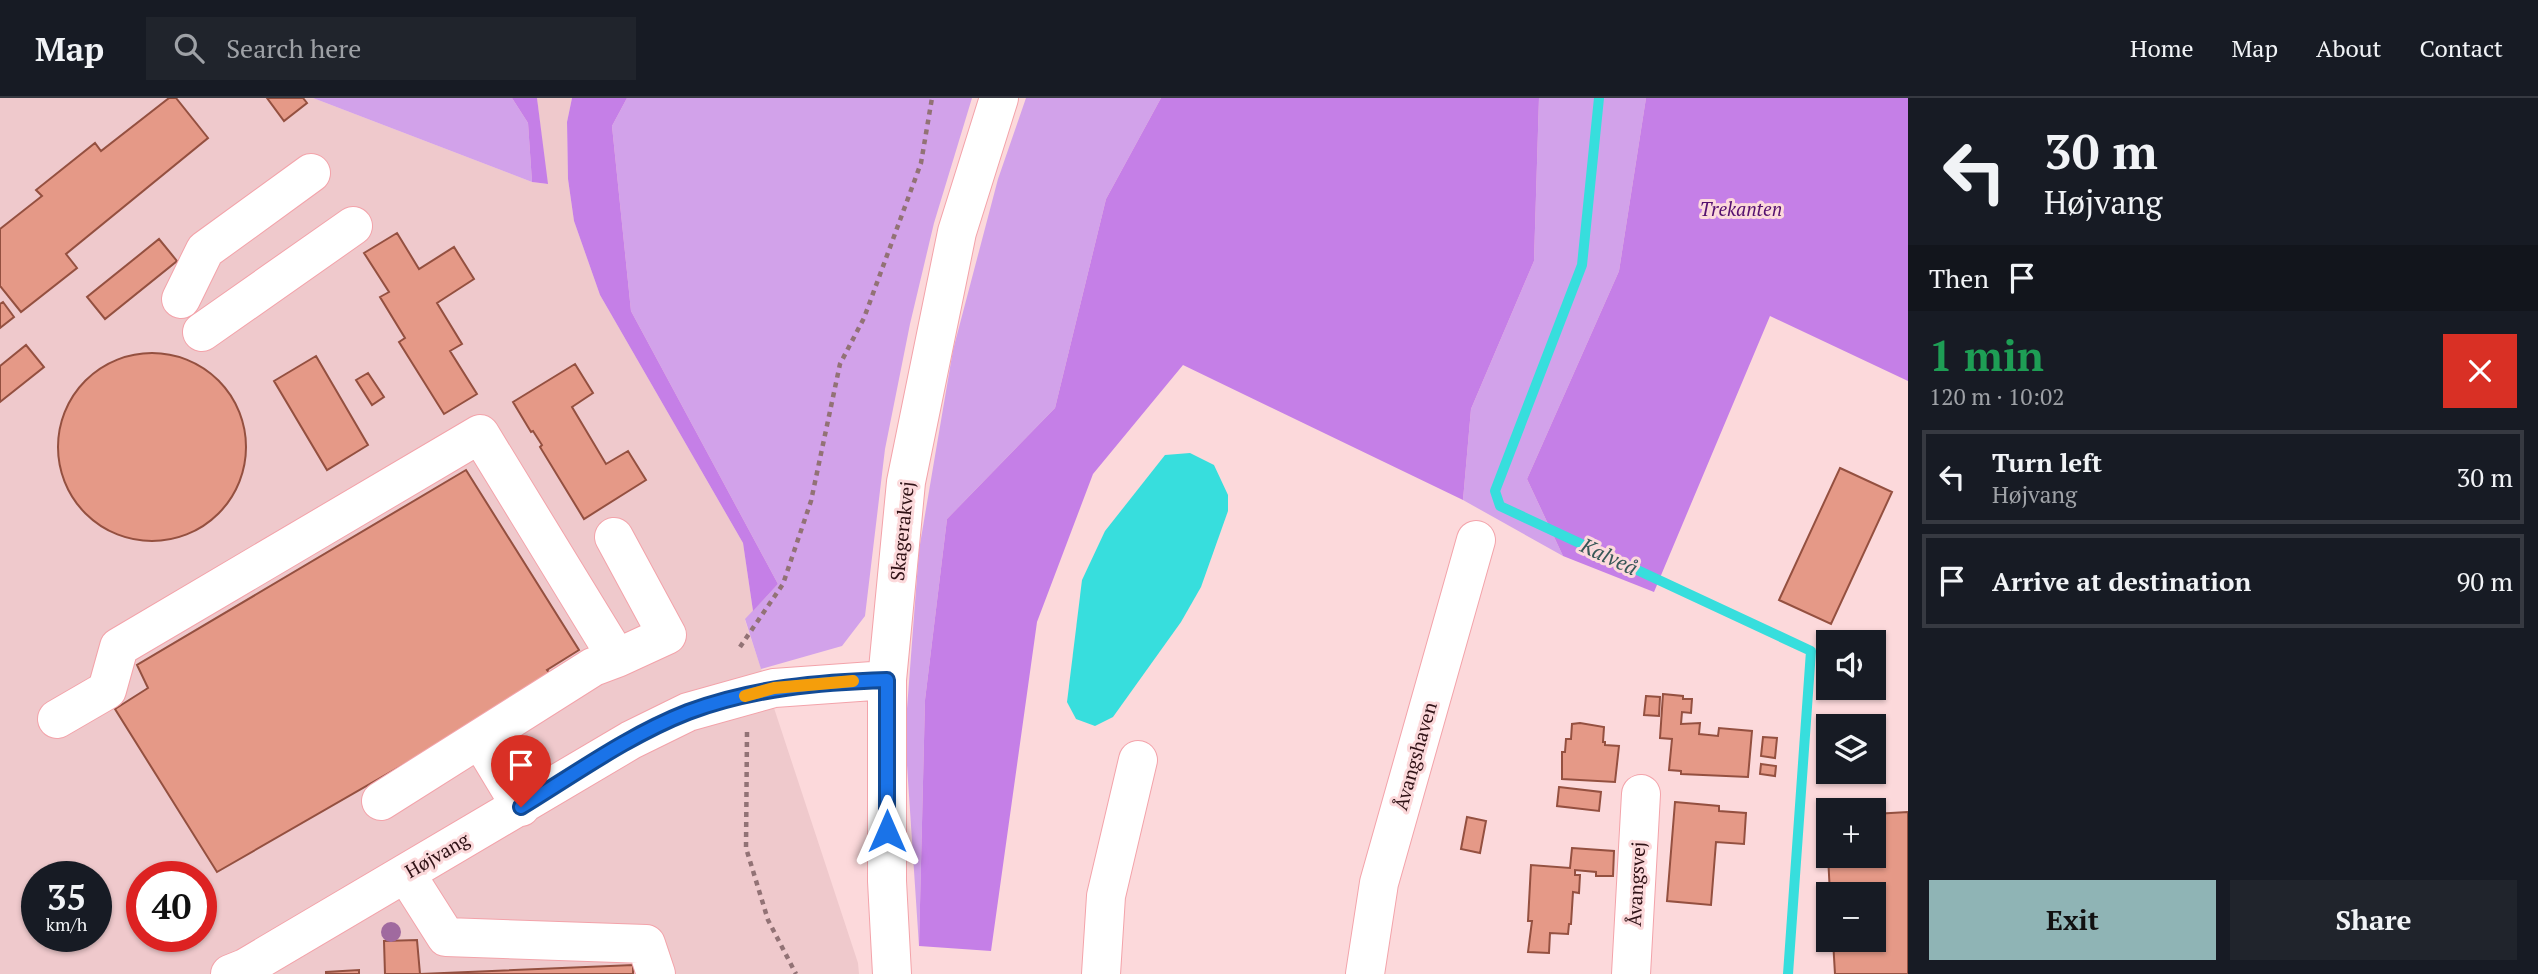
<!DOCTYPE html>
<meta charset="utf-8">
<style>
body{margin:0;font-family:"PT Serif",serif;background:#20242c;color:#f1f3f6;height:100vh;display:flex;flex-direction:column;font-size:26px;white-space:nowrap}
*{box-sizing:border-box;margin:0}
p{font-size:23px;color:#9ea1a6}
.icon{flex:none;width:38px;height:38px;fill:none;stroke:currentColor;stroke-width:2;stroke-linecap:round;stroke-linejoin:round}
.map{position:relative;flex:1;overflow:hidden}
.side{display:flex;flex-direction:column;background:#171b24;width:630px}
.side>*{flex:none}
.top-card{background:#171b24;color:#f1f3f6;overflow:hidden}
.controls{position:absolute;left:1816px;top:532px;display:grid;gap:14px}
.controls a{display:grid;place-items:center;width:70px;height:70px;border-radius:0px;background:#171b24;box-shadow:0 2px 5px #0004;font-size:35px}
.speed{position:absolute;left:21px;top:763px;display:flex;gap:14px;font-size:35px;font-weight:700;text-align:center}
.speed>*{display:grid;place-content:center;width:91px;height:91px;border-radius:50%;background:#171b24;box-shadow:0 2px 5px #0004;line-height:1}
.speed small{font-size:18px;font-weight:400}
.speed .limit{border:10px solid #d22;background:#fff;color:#111}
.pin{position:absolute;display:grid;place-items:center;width:60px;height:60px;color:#fff;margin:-72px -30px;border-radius:50% 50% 50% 0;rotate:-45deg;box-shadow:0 0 7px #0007}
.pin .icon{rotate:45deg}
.me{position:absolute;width:77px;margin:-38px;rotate:0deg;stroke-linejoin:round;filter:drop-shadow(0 0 5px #0008)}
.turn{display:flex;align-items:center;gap:24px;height:147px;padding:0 21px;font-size:32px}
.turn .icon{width:91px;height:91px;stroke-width:2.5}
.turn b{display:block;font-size:49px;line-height:60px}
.then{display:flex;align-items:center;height:66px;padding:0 21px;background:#0003;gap:14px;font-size:26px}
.round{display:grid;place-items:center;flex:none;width:74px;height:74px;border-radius:0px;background:#20242c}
.summary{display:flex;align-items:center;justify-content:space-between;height:119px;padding:0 21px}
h1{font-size:42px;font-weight:700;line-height:52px;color:#1e9e55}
.primary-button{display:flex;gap:14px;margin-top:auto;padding:14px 21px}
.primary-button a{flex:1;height:80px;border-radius:0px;background:#8fb4b5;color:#111;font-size:28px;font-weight:700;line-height:80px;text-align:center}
.primary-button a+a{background:#20242c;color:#f1f3f6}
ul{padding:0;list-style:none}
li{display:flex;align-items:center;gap:21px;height:94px;margin:0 14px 10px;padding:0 7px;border:4px solid #363941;border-radius:0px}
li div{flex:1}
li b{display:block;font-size:26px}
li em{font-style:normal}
header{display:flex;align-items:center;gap:42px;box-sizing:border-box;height:98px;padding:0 35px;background:#171b24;border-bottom:2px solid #363941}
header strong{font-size:33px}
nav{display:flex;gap:38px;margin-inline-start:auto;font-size:24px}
.search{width:490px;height:63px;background:#20242c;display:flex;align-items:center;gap:18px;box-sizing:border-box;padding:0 24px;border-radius:0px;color:#9ea1a6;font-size:26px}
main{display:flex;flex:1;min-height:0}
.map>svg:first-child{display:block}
</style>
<header>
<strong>Map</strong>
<div class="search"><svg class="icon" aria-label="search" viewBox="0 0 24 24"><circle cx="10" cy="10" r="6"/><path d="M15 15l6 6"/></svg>Search here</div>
<nav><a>Home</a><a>Map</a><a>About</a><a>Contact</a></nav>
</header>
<main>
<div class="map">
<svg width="1908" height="876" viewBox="0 0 1908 876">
<rect width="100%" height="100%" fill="#fcd9db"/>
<path fill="#efc9cc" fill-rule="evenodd" d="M0 0H313L532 84 547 86 537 0H572L567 24 568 81 574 123 600 197 743 445 753 513 745 522 858 865 859 876H0ZM37 779H96V838H37ZM142 779H201V838H142Z"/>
<path fill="#d2a2ea" d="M313 0H512L528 25 532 84Z
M627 0H972L934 125 910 226 885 351 865 518 842 548 761 571 745 521 778 486 631 213 612 28Z
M1026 0H1161L1106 101 1055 310 947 421 925 602 919 848 905 637 919 452 953 252 998 81Z
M1539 0H1646L1619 173 1527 381 1563 458 1463 402 1471 311 1534 163Z"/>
<path fill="#c57fe7" d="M512 0H537L548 86 532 84 528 25Z
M572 0H627L612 28 631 213 778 486 753 513 743 445 600 197 574 123 568 81 567 24Z
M1161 0H1539L1534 163 1471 311 1463 402 1183 267 1093 376 1037 524 991 853 919 848 925 602 947 421 1055 310 1106 101Z
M1646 0H1908V283L1770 218 1654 494 1563 458 1527 381 1619 173Z"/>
<path fill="#37dedd" d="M1190 355 1214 367 1228 397V413L1201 489 1181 524 1113 619 1095 628 1076 621 1067 604 1082 482 1105 433 1165 357Z"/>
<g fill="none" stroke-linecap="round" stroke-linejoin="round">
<path stroke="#37dedd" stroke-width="10" d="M1599 0 1582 167 1495 393 1500 408 1811 553 1788 876"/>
</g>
<path fill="#e59987" stroke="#945040" stroke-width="2" d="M169 0H176L208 40 66 156 77 170 21 214 0 188V131L42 98 36 92 95 45 101 53Z
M267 0H303L307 5 284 23Z
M397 135 419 171 454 149 474 181 437 205 462 246 450 253 477 296 444 316 399 244 405 240 380 199 389 194 364 155Z
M159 141 177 163 105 221 87 199Z
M3 204 14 219 0 230V206Z
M26 247 44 269 0 304V268Z
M58 349a94 94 0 1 1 188 0a94 94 0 1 1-188 0Z
M316 258 368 347 327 372 274 283Z
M575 266 593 295 572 309 606 366 628 353 646 382 584 421 540 349 542 347 533 333 531 334 513 304Z
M368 275 384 299 372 307 356 282Z
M1840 370 1892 394 1831 526 1779 502Z
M466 372 579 552 547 572 554 580 217 774 115 611 148 590 137 567Z
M1663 596 1683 598V601H1692L1691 615 1682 614 1681 626 1700 625 1699 636 1718 638 1719 630 1752 633 1748 679 1681 676V673L1669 672 1672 641 1660 640Z
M1646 598 1660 599 1659 618 1644 617Z
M1580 625 1604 629 1603 644H1605V647L1619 648 1615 684 1562 681V654H1565L1566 641H1571L1572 626Z
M1763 639 1777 640 1775 660 1761 658Z
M1761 666 1776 668 1775 678 1760 676Z
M1559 689 1601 694 1599 713 1557 708Z
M1675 704 1719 708V713L1746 715 1744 746 1716 744 1711 807 1667 803Z
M1908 714V876H1835L1833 842H1874V796H1830L1826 719H1829V758H1874V716Z
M1467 719 1486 723 1480 755 1461 751Z
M1572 750 1614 753 1613 778H1596V774L1575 772V777H1580L1579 795 1573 794 1571 826H1569L1568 836 1550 835 1549 855 1528 854 1532 823H1528L1531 767 1570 770Z
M417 842 420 876 633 867V876H385L384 843Z
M359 872V876H326V874Z"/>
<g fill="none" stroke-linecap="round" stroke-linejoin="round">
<defs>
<path id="minor" d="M181 201 205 152 311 75
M202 234 353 128
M57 621 107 592 119 549 480 336 617 560 667 537 614 439
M480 641 521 709
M381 703 593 569 617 560
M406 776 446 839 646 846 656 876
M230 876 245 870 631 642 688 614 774 590 887 582
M892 876 887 783V582L906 384 957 134 999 0
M1101 876 1106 798 1138 662
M1365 876 1379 785 1476 442
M1631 876 1641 696"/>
</defs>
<use href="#minor" stroke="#f3a3aa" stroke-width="40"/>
<path stroke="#927275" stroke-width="4.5" stroke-dasharray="5 5" stroke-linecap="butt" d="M740 549 783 486 811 403 840 266 864 220 921 65 932 0
M747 634 746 750 768 822 796 876"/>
<use href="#minor" stroke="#fff" stroke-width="38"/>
</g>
<circle fill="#a06a9f" cx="391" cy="834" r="10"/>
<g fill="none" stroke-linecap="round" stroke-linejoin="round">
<defs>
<path id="route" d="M521 709C575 676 629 637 688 614 752 590 820 584 887 582V733"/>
</defs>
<use href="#route" stroke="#114b97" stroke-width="18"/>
<use href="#route" stroke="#1a73e8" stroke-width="12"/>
<path stroke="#f59e0b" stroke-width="12" d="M745 598 774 590 853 583"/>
</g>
<g text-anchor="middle" stroke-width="6" stroke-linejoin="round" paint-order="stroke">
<g font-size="19" font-style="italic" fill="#540f6e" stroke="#fcd9db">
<text x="1741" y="118">Trekanten</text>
</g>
<g font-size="19" fill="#2f1115" stroke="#fcd9db">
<text transform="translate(902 433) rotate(-84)" y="7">Skagerakvej</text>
<text transform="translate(1415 658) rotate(-74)" y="7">Åvangshaven</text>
<text transform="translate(437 757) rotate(-30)" y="7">Højvang</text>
<text transform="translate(1636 786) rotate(-87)" y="7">Åvangsvej</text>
</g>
<g font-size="21" font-style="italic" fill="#385858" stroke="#fcd9db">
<text transform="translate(1609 459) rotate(25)" y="7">Kalveå</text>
</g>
</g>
</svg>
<div class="controls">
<a><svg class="icon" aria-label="sound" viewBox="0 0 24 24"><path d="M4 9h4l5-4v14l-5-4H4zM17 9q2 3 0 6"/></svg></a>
<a><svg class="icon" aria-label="layers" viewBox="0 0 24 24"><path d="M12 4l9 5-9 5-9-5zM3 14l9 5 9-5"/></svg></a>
<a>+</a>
<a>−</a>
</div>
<div class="speed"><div>35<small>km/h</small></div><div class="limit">40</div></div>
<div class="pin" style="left:521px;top:709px;background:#d93025"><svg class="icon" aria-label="arrive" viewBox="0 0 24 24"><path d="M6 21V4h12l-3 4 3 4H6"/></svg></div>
<svg class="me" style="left:887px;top:733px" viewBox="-20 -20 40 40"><path d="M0-17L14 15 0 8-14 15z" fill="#1a73e8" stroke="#fff" stroke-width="4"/></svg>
</div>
<section class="side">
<div class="top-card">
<div class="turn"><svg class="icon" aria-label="left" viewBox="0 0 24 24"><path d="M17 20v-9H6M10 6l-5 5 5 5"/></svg><div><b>30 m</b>Højvang</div></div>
<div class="then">Then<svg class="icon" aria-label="arrive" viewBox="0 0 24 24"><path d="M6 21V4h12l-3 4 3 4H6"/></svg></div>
</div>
<div class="summary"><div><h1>1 min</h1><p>120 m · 10:02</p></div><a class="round" style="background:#d93025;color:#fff"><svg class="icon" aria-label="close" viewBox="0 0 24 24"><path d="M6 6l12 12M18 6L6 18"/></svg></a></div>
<ul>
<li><svg class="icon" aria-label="left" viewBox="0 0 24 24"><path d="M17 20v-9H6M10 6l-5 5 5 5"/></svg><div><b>Turn left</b><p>Højvang</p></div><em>30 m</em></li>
<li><svg class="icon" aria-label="arrive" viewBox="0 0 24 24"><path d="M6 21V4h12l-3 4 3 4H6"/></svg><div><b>Arrive at destination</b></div><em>90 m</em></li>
</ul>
<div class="primary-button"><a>Exit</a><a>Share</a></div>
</section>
</main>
